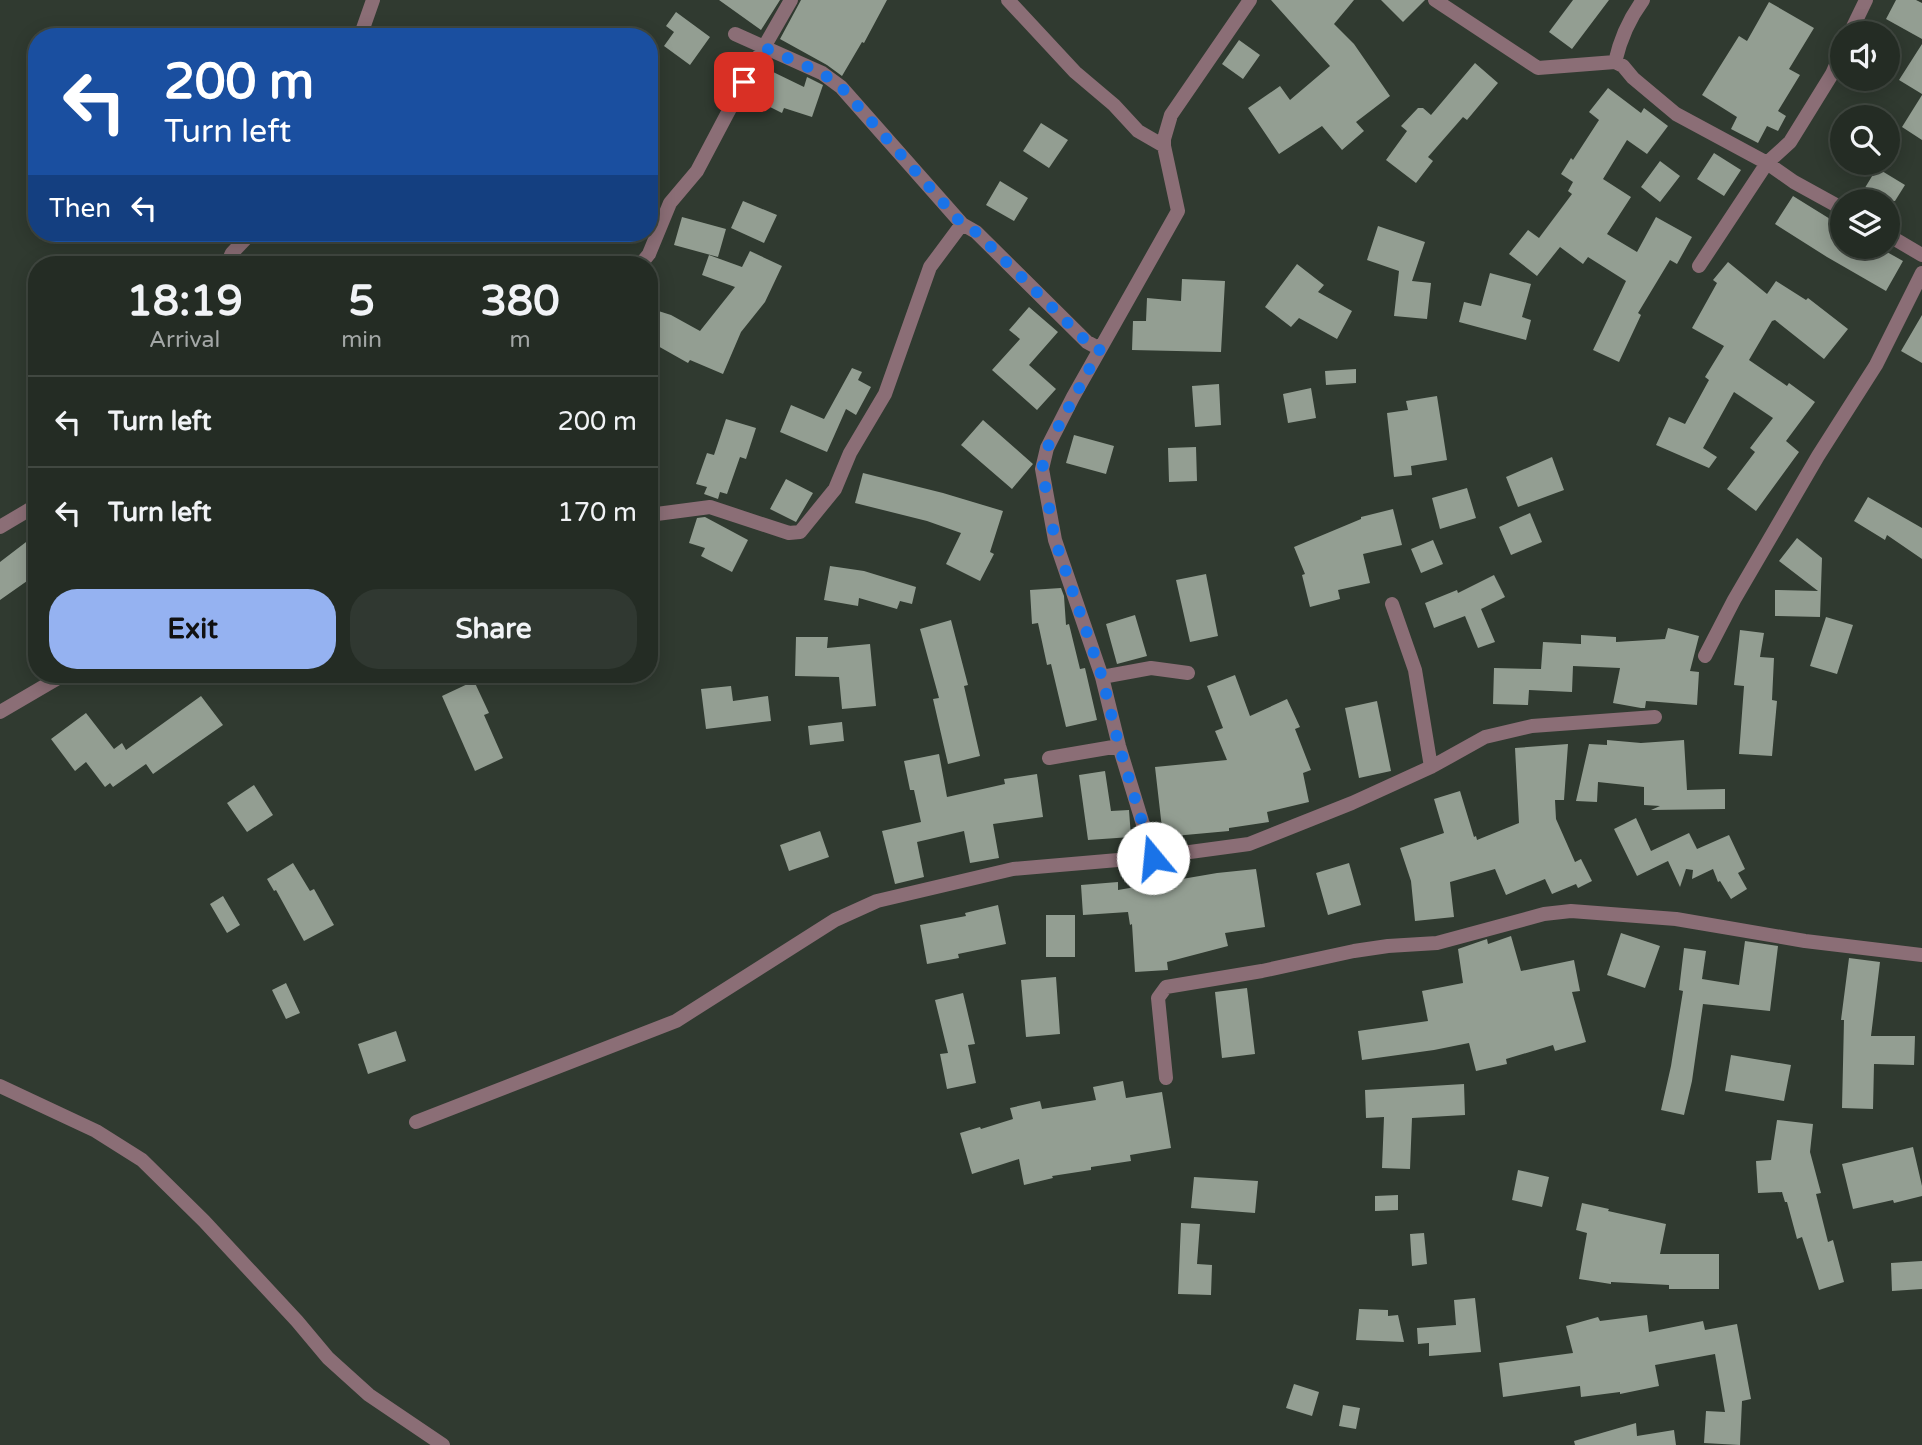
<!DOCTYPE html>
<style>
body{margin:0;font-family:"Varela Round",sans-serif;background:#303831;color:#f1f3f6;height:100vh;display:flex;flex-direction:column;font-size:26px;white-space:nowrap}
*{box-sizing:border-box;margin:0}
p{font-size:23px;color:#a3a7a6}
.icon{flex:none;width:38px;height:38px;fill:none;stroke:currentColor;stroke-width:2;stroke-linecap:round;stroke-linejoin:round}
.map{position:relative;flex:1;overflow:hidden}
.details{position:absolute;left:28px;top:256px;width:630px;height:427px;display:flex;flex-direction:column;background:#242c24;border-radius:28px;box-shadow:0 4px 18px #0003,0 0 0 2px #414841}
.details>*{flex:none}
.guide{position:absolute;left:28px;top:28px;width:630px;height:214px;border-radius:28px;box-shadow:0 4px 18px #0003,0 0 0 2px #414841;background:#1a4fa0;color:#fff;overflow:hidden}
.fabs{position:absolute;left:1830px;top:21px;display:grid;gap:14px}
.fabs a{display:grid;place-items:center;width:70px;height:70px;border-radius:50%;background:#242c24;box-shadow:0 4px 18px #0003,0 0 0 2px #414841;font-size:35px}
.pin{position:absolute;display:grid;place-items:center;width:60px;height:60px;color:#fff;margin:-30px;border-radius:14px;box-shadow:0 4px 10px #0006}
.me{position:absolute;width:77px;margin:-38px;rotate:343deg;stroke-linejoin:round;filter:drop-shadow(0 0 5px #0008)}
.turn{display:flex;align-items:center;gap:24px;height:147px;padding:0 21px;font-size:32px}
.turn .icon{width:91px;height:91px;stroke-width:2.5}
.turn b{display:block;font-size:49px;line-height:60px}
.then{display:flex;align-items:center;height:66px;padding:0 21px;background:#0003;gap:14px;font-size:26px}
.eta{display:flex;justify-content:space-evenly;align-items:center;height:119px;text-align:center}
.eta b{font-size:42px;font-weight:800;line-height:49px}
.cta{display:flex;gap:14px;margin-top:auto;padding:14px 21px}
.cta a{flex:1;height:80px;border-radius:28px;background:#95b2f1;color:#111;font-size:28px;font-weight:800;line-height:80px;text-align:center}
.cta a+a{background:#303831;color:#f1f3f6}
ul{padding:0;list-style:none}
li{display:flex;align-items:center;gap:21px;height:91px;padding:0 21px;border-top:2px solid #414841}
li div{flex:1}
li b{display:block;font-size:26px}
li em{font-style:normal}
.map>svg:first-child{display:block}
</style>
<div class="map">
<svg width="1922" height="1445" viewBox="0 0 1922 1445">
<rect width="100%" height="100%" fill="#303a30"/>
<path fill="#939e92" d="M719 0H780L761 30Z
M801 0H887L864 43 862 42 842 76 827 65 780 39Z
M1271 0H1354L1334 24 1354 44 1390 96 1356 122 1364 131 1342 150 1322 126 1279 154 1248 108 1280 86 1290 100 1330 66Z
M1381 0H1425L1403 22Z
M1573 0H1609L1572 49 1549 32Z
M1896 0H1916L1922 3V39L1886 19Z
M1769 2 1814 28 1789 69 1800 75 1778 111 1786 116 1778 131 1767 126 1758 143 1731 129 1737 117 1702 95 1739 36 1747 41Z
M676 12 710 37 690 65 664 46 674 32 666 26Z
M1239 40 1260 55 1243 79 1222 64Z
M1922 44V94L1899 80Z
M1475 63 1498 83 1467 120 1463 117 1428 157 1433 161 1416 183 1386 160 1407 131 1401 126 1418 108H1423L1431 115Z
M771 71 804 87 807 77 823 85 812 117 784 108 782 113 756 100Z
M1608 88 1641 113 1644 108 1668 126 1647 154 1627 140 1603 179 1631 197 1607 234 1637 252 1656 217 1692 237 1677 264 1670 260 1638 313 1641 315 1619 362 1593 350 1626 281 1588 257 1583 264 1560 247 1537 276 1509 254 1528 230 1539 238 1572 194 1568 191 1573 182 1561 174 1571 158 1573 160 1599 120 1589 112Z
M1922 95V140L1902 127Z
M1041 123 1068 140 1049 168 1023 151Z
M1714 153 1741 170 1724 196 1697 179Z
M1660 161 1680 176 1660 202 1641 187Z
M1877 168 1905 185 1895 201H1871L1863 196V191Z
M1000 181 1028 198 1014 221 986 205Z
M1793 196 1843 227V247H1878L1903 261 1886 291 1827 257 1775 224Z
M743 201 777 215 764 243 731 228Z
M682 217 726 229 718 257 674 245Z
M1378 226 1425 242 1412 281 1431 283 1427 319 1394 316 1399 271 1367 260Z
M750 251 782 266 765 302 741 332 723 374 690 360 688 363 649 341V308L671 315 700 331 735 287 702 275 709 255 742 267Z
M1728 262 1767 294 1776 281 1806 300 1808 298 1848 329 1824 359 1775 320 1772 321 1749 360 1787 386 1789 383 1815 402 1786 441 1799 452 1756 511 1727 489 1755 452 1750 448 1773 418 1734 392 1703 448 1717 457 1709 468 1656 445 1669 417 1685 424 1709 380 1705 377 1724 346 1692 328 1717 283 1713 280Z
M1297 264 1324 285 1318 292 1352 311 1337 339 1299 318 1291 327 1265 307Z
M1490 273 1531 284 1522 317 1531 320 1526 340 1459 322 1464 302 1481 306Z
M1182 279 1225 281 1221 352 1132 350 1133 321H1146L1147 298 1181 301Z
M1029 307 1058 332 1029 365 1056 389 1037 410 992 370 1020 339 1009 330Z
M1922 315V363L1901 351Z
M852 368 862 372 858 380 871 387 856 415 846 409 827 452 780 432 791 405 824 419Z
M1356 369V383L1326 385 1325 371Z
M1219 384 1221 425 1195 427 1192 386Z
M1311 388 1316 418 1288 423 1283 394Z
M1437 396 1447 460 1411 466 1412 475 1394 477 1387 413 1408 410 1406 401Z
M726 419 756 428 746 459 740 457 727 494 720 492 718 499 704 494 707 487 696 484 707 453 714 455Z
M983 420 1033 464 1012 489 961 445Z
M1074 435 1114 446 1106 474 1066 463Z
M1196 447 1197 481 1169 482 1168 448Z
M1552 457 1564 490 1518 507 1506 477Z
M863 473 943 493 1003 511 990 552 994 554 980 581 946 564 961 533 927 521 855 503Z
M786 479 813 493 796 522 770 509Z
M1467 488 1476 518 1440 529 1432 498Z
M1868 497 1922 528V559L1887 535 1885 540 1854 521Z
M1393 509 1402 545 1363 554 1370 583 1338 590 1340 599 1310 607 1302 575 1305 574 1294 547 1361 519V517Z
M1530 513 1542 542 1511 555 1499 527Z
M705 517 748 540 732 572 701 556 705 548 689 543 697 518Z
M1797 538 1822 558 1820 617 1775 616V590L1818 591 1779 561Z
M30 539 37 548V574L0 600V562Z
M1433 540 1443 564 1421 573 1411 549Z
M830 566 864 571 916 587 912 604 900 601 897 609 859 598 858 606 824 600Z
M1206 574 1218 636 1190 642 1176 580Z
M1494 575 1505 597 1481 609 1495 642 1478 648 1465 616 1434 628 1425 603 1457 590 1458 593Z
M1061 588 1064 596 1066 625 1069 624 1080 669 1085 668 1097 720 1066 727 1051 664 1047 665 1038 623 1032 624 1030 590Z
M1135 615 1147 656 1117 664 1106 624Z
M1826 617 1853 625 1837 674 1810 666Z
M951 620 968 685 964 686 980 756 948 764 933 699 939 698 920 629Z
M1668 628 1699 636 1690 671 1699 672 1697 705 1646 701 1645 708H1641L1613 703 1620 668 1573 666 1572 692 1529 690 1528 705 1493 704 1494 668 1541 669 1543 642 1581 644V635L1616 637V642L1665 639Z
M1740 630 1764 633 1760 657 1774 658 1772 700 1777 701 1772 756 1739 754 1744 686 1734 685Z
M796 637H828L827 648 870 644 876 706 842 709 839 677 795 676Z
M1235 675 1250 716 1287 699 1300 727 1295 729 1311 770 1303 773 1309 802 1267 812 1269 822 1229 828V831L1163 837 1155 767 1227 760 1215 731 1223 728 1207 686Z
M474 681 489 713 484 715 503 758 475 771 442 696Z
M731 686 733 701 768 696 771 721 706 729 701 689Z
M201 696 223 725 153 774 146 764 113 787 110 783 105 787 86 762 75 771 51 739 86 713 114 749 122 743 126 750Z
M1377 701 1391 771 1359 778 1345 708Z
M842 722 844 741 810 745 808 726Z
M1607 740 1641 743 1684 740 1687 790 1725 789V809L1651 810 1660 806 1644 805V787L1598 782 1597 802 1576 801 1589 744 1607 745Z
M1568 744 1564 800H1555L1556 819 1575 862 1581 859 1592 881 1578 888 1576 884 1552 894 1545 879 1506 895 1495 869 1450 882 1454 917 1415 921 1411 881 1400 848 1444 833 1434 799 1460 791 1474 837 1476 836 1477 840 1519 823 1515 748Z
M939 754 947 797 1005 784 1004 779 1037 774 1043 817 993 824 999 858 970 863 964 831 917 842 924 877 895 884 882 831 921 822 914 790H910L904 761Z
M1105 771 1111 811 1129 810 1131 837 1088 840 1079 775Z
M254 785 273 815 247 832 227 803Z
M1636 818 1651 851 1689 833 1697 849 1729 835 1745 869 1738 873 1747 889 1731 899 1720 881 1718 882 1713 869 1692 879 1693 870 1686 869 1680 887 1668 861 1637 876 1614 829Z
M820 831 829 857 789 871 780 845Z
M293 863 310 891 314 889 334 925 304 941 276 890 274 891 267 879Z
M1349 863 1361 905 1328 915 1316 873Z
M1256 869 1265 927 1225 933 1228 946 1167 962 1168 970 1135 972 1132 924 1130 925 1128 912 1083 915 1081 885 1118 882V890L1217 873Z
M223 896 240 925 227 933 210 904Z
M998 905 1006 944 958 954 959 958 927 964 920 925 966 916 965 913Z
M1046 915H1075V957H1046Z
M1621 933 1660 946 1645 988 1607 975Z
M1511 936 1521 971 1574 960 1580 991 1572 992 1586 1042 1555 1051 1553 1045 1506 1059 1507 1064 1476 1071 1469 1043 1434 1050 1362 1060 1358 1031 1428 1021 1422 991 1463 983 1458 949 1487 939 1488 944Z
M1745 941 1778 946 1770 1011 1703 1004 1692 1081 1684 1115 1661 1110 1671 1066 1683 991 1679 990 1684 948 1706 951 1702 979 1739 985Z
M1849 958 1880 962 1871 1036H1915L1914 1065 1874 1064 1873 1109 1842 1108 1844 1020H1841Z
M1056 977 1060 1034 1026 1037 1021 980Z
M286 983 300 1013 286 1019 272 990Z
M1247 988 1255 1054 1222 1058 1215 992Z
M963 993 975 1044 968 1045 976 1083 947 1089 940 1054 948 1053 935 1000Z
M396 1031 406 1061 368 1074 358 1044Z
M1731 1055 1791 1065 1784 1101 1725 1091Z
M1123 1081 1126 1098 1162 1092 1171 1148 1130 1155 1131 1161 1091 1167V1170L1052 1176 1053 1178 1024 1185 1019 1159 972 1174 960 1133 980 1127 981 1129 1013 1119 1010 1108 1040 1101 1042 1109 1096 1100 1093 1087Z
M1464 1084 1465 1115 1412 1118 1410 1169 1382 1168 1384 1117 1366 1118 1365 1090Z
M1777 1120 1813 1124 1810 1152 1821 1193 1816 1194 1828 1242 1833 1240 1844 1282 1819 1290 1802 1237 1797 1239 1787 1202H1785L1782 1192 1758 1193 1756 1161 1771 1160Z
M1913 1147 1922 1186V1196L1894 1203 1893 1200 1853 1209 1842 1164Z
M1518 1170 1549 1177 1542 1207 1512 1200Z
M1194 1177 1258 1181 1255 1213 1191 1208Z
M1398 1195V1210L1375 1211V1196Z
M1582 1203 1609 1209 1608 1211 1666 1224 1660 1254H1719V1289H1669V1285L1611 1282V1284L1579 1279 1587 1233 1576 1230Z
M1181 1223 1200 1224 1197 1264 1212 1265 1211 1295 1178 1294Z
M1424 1233 1427 1264 1412 1266 1410 1234Z
M1922 1261V1289L1892 1291 1891 1263Z
M1475 1298 1481 1352 1429 1356V1343L1418 1344 1417 1328 1456 1325 1454 1300Z
M1359 1309 1388 1310V1316L1398 1315 1404 1342 1356 1340Z
M1647 1315 1649 1332 1703 1321 1705 1330 1737 1324 1751 1399 1742 1401 1740 1445 1704 1443 1706 1411 1725 1412 1715 1354 1655 1365 1659 1386 1620 1394V1392L1581 1397 1580 1386 1503 1397 1499 1363 1573 1353 1566 1326 1598 1317 1600 1321Z
M1294 1384 1319 1392 1312 1416 1286 1408Z
M1343 1405 1360 1408 1356 1429 1339 1426Z
M1636 1423 1637 1436 1674 1430 1676 1445H1575L1574 1441Z"/>
<g fill="none" stroke-linecap="round" stroke-linejoin="round">
<path stroke="#8b6e76" stroke-width="14" d="M1008 0 1075 72 1114 105 1138 131 1164 146
M1435 0 1538 68 1615 62
M1643 0C1629 19 1620 40 1615 62L1623 66 1633 78 1676 114 1767 163 1794 182 1843 209
M1850 33 1866 0
M735 34 822 73 841 87 962 224 976 232 1087 342 1100 349
M360 37 373 0
M1888 235 1922 255
M227 264 232 253 251 233
M641 264 649 254 670 203 697 171 744 82 791 0
M1699 266 1767 163 1790 142 1832 74 1843 49
M649 515 710 507 789 533 800 532 835 489 850 453 885 394 930 267 962 224
M0 527 37 505
M1392 604 1415 670 1431 767
M1705 656 1734 600 1818 456 1876 365 1922 273
M1102 677 1151 668 1188 673
M0 712 65 674
M1049 758 1119 746
M1153 857 1119 746 1102 677 1055 540 1042 469 1047 448 1073 397 1178 211 1164 146V139L1171 115 1250 0
M1166 1078 1158 998 1166 987 1262 971 1354 951 1388 946 1437 943 1544 914 1571 911 1676 919 1805 941 1922 955
M0 1086 96 1131 142 1160 204 1221 297 1321 328 1358 369 1395 443 1445
M416 1122 676 1021 835 920 877 901 1013 869 1153 857 1249 844 1352 803 1431 767 1485 737 1532 726 1655 717"/>
</g>
<g fill="none" stroke-linecap="round" stroke-linejoin="round">
<path stroke="#1a73e8" stroke-width="12" stroke-dasharray="0 21.6" d="M744 82 765 48 822 73 841 87 962 224 976 232 1087 342 1100 349 1047 448 1042 469 1055 540 1102 677 1119 746 1153 858"/>
</g>
</svg>
<div class="fabs">
<a><svg class="icon" aria-label="sound" viewBox="0 0 24 24"><path d="M4 9h4l5-4v14l-5-4H4zM17 9q2 3 0 6"/></svg></a>
<a><svg class="icon" aria-label="search" viewBox="0 0 24 24"><circle cx="10" cy="10" r="6"/><path d="M15 15l6 6"/></svg></a>
<a><svg class="icon" aria-label="layers" viewBox="0 0 24 24"><path d="M12 4l9 5-9 5-9-5zM3 14l9 5 9-5"/></svg></a>
</div>
<div class="pin" style="left:744px;top:82px;background:#d93025"><svg class="icon" aria-label="arrive" viewBox="0 0 24 24"><path d="M6 21V4h12l-3 4 3 4H6"/></svg></div>
<svg class="me" style="left:1153px;top:858px" viewBox="-20 -20 40 40"><circle r="19" fill="#fff"/><path d="M0-13L10 11 0 6-10 11z" fill="#1a73e8"/></svg>
<div class="guide">
<div class="turn"><svg class="icon" aria-label="left" viewBox="0 0 24 24"><path d="M17 20v-9H6M10 6l-5 5 5 5"/></svg><div><b>200 m</b>Turn left</div></div>
<div class="then">Then<svg class="icon" aria-label="left" viewBox="0 0 24 24"><path d="M17 20v-9H6M10 6l-5 5 5 5"/></svg></div>
</div>
<section class="details">
<div class="eta">
<div><b>18:19</b><p>Arrival</p></div>
<div><b>5</b><p>min</p></div>
<div><b>380</b><p>m</p></div>
</div>
<ul>
<li><svg class="icon" aria-label="left" viewBox="0 0 24 24"><path d="M17 20v-9H6M10 6l-5 5 5 5"/></svg><div><b>Turn left</b></div><em>200 m</em></li>
<li><svg class="icon" aria-label="left" viewBox="0 0 24 24"><path d="M17 20v-9H6M10 6l-5 5 5 5"/></svg><div><b>Turn left</b></div><em>170 m</em></li>
</ul>
<div class="cta"><a>Exit</a><a>Share</a></div>
</section>
</div>
